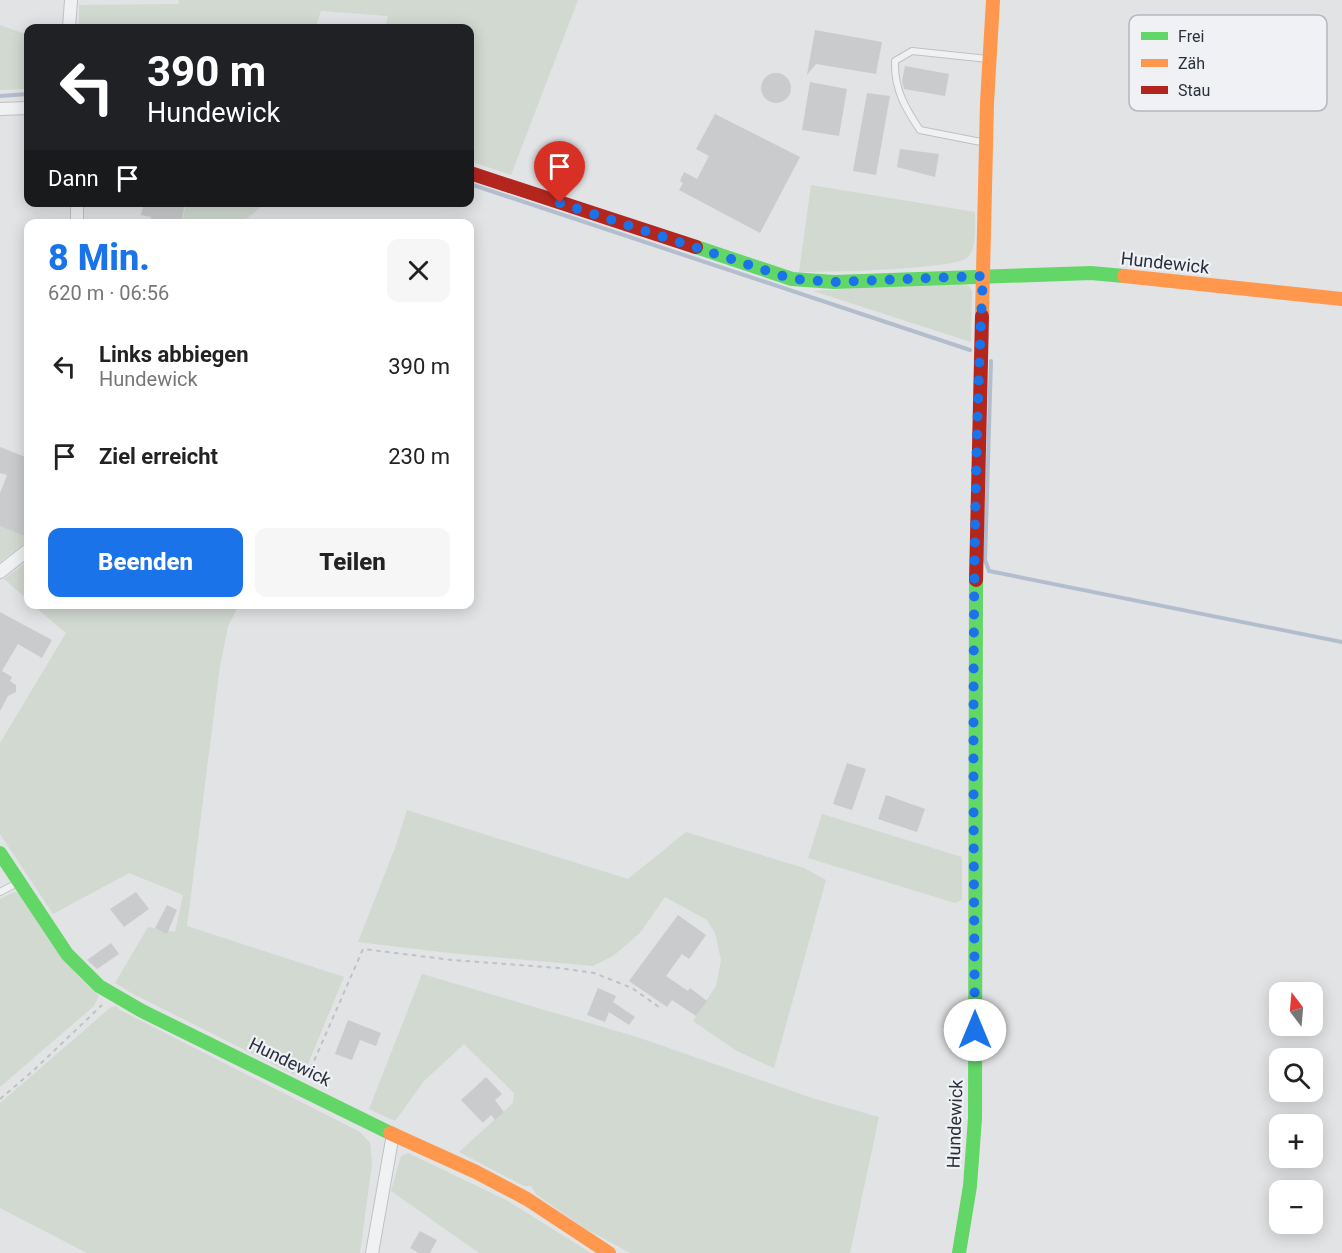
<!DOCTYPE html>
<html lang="de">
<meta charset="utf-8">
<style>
body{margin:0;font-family:Roboto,sans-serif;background:#f6f6f6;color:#222;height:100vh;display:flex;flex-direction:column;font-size:22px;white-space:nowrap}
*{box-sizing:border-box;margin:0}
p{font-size:20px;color:#767676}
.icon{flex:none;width:33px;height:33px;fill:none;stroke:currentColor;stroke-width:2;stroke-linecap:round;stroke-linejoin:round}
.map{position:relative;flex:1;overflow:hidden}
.sheet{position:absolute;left:24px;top:219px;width:450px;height:390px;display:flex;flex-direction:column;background:#fff;border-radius:12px;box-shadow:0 3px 15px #0003}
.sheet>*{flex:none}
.hud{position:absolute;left:24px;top:24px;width:450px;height:183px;border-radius:12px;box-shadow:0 3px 15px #0003;background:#202124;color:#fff;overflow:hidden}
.needle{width:39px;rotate:344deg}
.tools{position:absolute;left:1269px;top:982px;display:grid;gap:12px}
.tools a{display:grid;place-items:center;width:54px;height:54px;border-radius:12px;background:#fff;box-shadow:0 3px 15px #0003;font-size:30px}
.pin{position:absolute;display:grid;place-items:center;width:51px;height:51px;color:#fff;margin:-62px -26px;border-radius:50% 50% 50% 0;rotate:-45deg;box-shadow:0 0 6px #0007}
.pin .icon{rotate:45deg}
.me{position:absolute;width:66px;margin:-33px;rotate:0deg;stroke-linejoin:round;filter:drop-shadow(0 0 4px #0008)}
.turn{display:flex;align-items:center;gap:21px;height:126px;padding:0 24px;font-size:27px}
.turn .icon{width:78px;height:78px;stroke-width:2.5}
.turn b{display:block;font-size:42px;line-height:51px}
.then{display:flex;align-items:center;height:57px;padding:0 24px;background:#0003;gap:12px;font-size:22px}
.round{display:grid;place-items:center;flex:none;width:63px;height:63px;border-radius:12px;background:#f6f6f6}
.head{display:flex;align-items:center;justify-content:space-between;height:102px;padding:0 24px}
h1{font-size:36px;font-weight:800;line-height:45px;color:#1a73e8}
.cta{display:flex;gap:12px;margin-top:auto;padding:12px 24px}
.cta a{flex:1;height:69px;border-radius:12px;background:#1a73e8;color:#fff;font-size:24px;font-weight:800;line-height:69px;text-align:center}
.cta a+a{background:#f6f6f6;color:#222}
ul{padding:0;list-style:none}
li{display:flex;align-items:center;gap:18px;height:90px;padding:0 24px}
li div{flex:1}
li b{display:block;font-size:22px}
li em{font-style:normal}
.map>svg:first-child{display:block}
</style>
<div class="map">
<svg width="1342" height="1253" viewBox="0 0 1342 1253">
<rect width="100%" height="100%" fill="#e1e3e5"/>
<path fill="#d1d9d1" d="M179 0H578L511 175 470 161V28H385L388 16 321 11 315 28H79V5L178 4Z
M0 25 28 35V89L0 90Z
M811 185 975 212C975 225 977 247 968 257 957 270 822 272 799 272Z
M186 203V202L266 203 241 223H182Z
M956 282 969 286 972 291 971 342 813 291Z
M0 512 28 526V541L0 562Z
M28 561V600L4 579Z
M33 605H239L228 626 220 666 187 926 344 977 305 1071 295 1075 135 995 115 983 148 927 175 932 183 895 129 873 53 914 0 834V743L66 633Z
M407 810 628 879 686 832 804 868 826 880 774 1068 737 1051 693 1021 716 986 721 960 715 933 707 920 665 897 640 933 613 956 593 966 449 953 358 942 395 848Z
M822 814 962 857V900L955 903 808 858Z
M14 892 19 893C43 929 65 967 99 996L94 1006 0 1087V899Z
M422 974 637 1037 812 1098 879 1117 850 1253H630L586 1229 537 1195 531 1186H524L459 1152 513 1103 514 1093 464 1044 424 1081 395 1121 369 1109Z
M116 1006 120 1010 360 1132 370 1143 372 1164 360 1253H87L0 1208V1103L110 1008Z
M408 1153 506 1200 591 1253H479L391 1191 401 1156Z"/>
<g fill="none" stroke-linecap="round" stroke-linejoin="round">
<path stroke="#b2bece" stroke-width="4" d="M0 96 28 94
M470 184 970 350
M991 361 985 560 989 571 1342 642"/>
</g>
<path fill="#c9cbcd" d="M815 30 882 42 876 74 816 64 807 75Z
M905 66 949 74 945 96 904 89 902 81Z
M761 88a15 15 0 1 1 30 0a15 15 0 1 1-30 0Z
M810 82 847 89 839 136 802 130Z
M867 93 890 96 876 175 853 171Z
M715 114 800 157 760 233 679 190 683 183 680 181 684 172 697 179 709 156 696 149Z
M900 149 939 154 935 177 897 167Z
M144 202H185L181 224H150L151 217 141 215Z
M0 447 28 458V500L24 511 28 512V537L0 526V493L7 475 0 473Z
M0 612 52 640 42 658 18 644 2 671 12 677 10 681 16 685V692L8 696 0 711Z
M847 763 866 769 852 810 833 804Z
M886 795 925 809 917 832 878 819Z
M136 892 149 909 124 927 110 909Z
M167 905 177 910 167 934 155 928Z
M678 915 706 935 689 959 682 954 666 976 688 991 690 988 707 1001 696 1016 672 1000 667 1007 629 981Z
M111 943 119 954 97 969 87 960Z
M598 988 616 996 613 1002 635 1017 629 1025 609 1012 605 1022 587 1015Z
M348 1020 381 1033 376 1046 360 1040 352 1060 335 1054Z
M486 1077 502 1094 495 1100 504 1112 495 1120 491 1115 483 1123 461 1100Z
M420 1231 437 1240 430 1253H419L410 1248Z"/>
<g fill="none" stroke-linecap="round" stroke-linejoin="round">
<defs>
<path id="lane" d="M986 143 920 130C905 108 894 89 895 61L912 51 988 59
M0 892 19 882"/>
<path id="street" d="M69 28 71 0
M0 109 28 108
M77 202V224
M0 572 28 550
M372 1253 393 1134"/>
</defs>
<use href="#lane" stroke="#bfc1c3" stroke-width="8"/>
<use href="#street" stroke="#bfc1c3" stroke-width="14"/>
<path stroke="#c0c1c6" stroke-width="2" stroke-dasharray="4.5 4.5" stroke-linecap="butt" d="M307 1077 363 949 452 960 559 968 594 973 632 988 659 1007
M0 1099 34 1070 102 1005"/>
<use href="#lane" stroke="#f0f1f3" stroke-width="6"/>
<use href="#street" stroke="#f0f1f3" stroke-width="12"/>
<path stroke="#63d668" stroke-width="14" d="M696 247 792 279 834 282 1091 273 1124 276
M0 853 67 954 99 986 142 1011 390 1133
M959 1253 970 1186 975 1118 976 580"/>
<path stroke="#ff974d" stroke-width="14" d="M1124 276 1342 299
M982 316 987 103 993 0
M390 1133 476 1172 527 1199 609 1253"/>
<path stroke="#b3261e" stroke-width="14" d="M470 173 696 247
M976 580 982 316"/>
</g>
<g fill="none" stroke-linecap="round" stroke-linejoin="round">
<path stroke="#1a73e8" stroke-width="10" stroke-dasharray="0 18" d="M560 203 792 279 834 282 983 276C971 526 973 778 975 1030"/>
</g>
<g text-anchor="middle" stroke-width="4.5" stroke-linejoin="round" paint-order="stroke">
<g font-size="18" fill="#2a303d" stroke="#eff1f5">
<text transform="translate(1165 263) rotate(6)" y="6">Hundewick</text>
<text transform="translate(290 1062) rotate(26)" y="6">Hundewick</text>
<text transform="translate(955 1124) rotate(-88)" y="6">Hundewick</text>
</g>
</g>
<rect x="1129" y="15" width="198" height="96" rx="9" fill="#eff1f5" stroke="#b4b7be" stroke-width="1.5"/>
<rect x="1141" y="32" width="27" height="8" fill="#63d668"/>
<rect x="1141" y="59" width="27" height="8" fill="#ff974d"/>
<rect x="1141" y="86" width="27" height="8" fill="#b3261e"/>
<g font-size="16" fill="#2a303d">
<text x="1178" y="42">Frei</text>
<text x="1178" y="69">Zäh</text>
<text x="1178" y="96">Stau</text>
</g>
</svg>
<div class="tools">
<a><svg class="needle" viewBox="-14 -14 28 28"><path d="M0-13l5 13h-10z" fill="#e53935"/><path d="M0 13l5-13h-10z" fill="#767676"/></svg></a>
<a><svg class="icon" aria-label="search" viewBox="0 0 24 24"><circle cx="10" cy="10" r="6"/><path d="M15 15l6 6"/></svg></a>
<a>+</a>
<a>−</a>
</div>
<div class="pin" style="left:560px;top:203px;background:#d93025"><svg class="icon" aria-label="arrive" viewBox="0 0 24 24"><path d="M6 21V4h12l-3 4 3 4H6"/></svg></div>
<svg class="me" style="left:975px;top:1030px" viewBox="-20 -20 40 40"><circle r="19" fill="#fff"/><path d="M0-13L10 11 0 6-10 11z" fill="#1a73e8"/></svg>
<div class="hud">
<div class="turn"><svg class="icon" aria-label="left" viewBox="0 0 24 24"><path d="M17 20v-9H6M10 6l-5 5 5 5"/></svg><div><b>390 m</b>Hundewick</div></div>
<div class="then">Dann<svg class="icon" aria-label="arrive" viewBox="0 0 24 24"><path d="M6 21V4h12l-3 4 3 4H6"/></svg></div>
</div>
<section class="sheet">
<div class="head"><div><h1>8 Min.</h1><p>620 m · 06:56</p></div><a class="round"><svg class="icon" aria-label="close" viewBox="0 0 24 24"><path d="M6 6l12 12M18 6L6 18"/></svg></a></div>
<ul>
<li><svg class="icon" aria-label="left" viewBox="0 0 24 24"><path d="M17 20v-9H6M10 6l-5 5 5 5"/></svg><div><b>Links abbiegen</b><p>Hundewick</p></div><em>390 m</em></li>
<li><svg class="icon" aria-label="arrive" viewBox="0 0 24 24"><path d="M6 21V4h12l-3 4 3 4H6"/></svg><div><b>Ziel erreicht</b></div><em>230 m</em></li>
</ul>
<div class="cta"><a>Beenden</a><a>Teilen</a></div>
</section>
</div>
